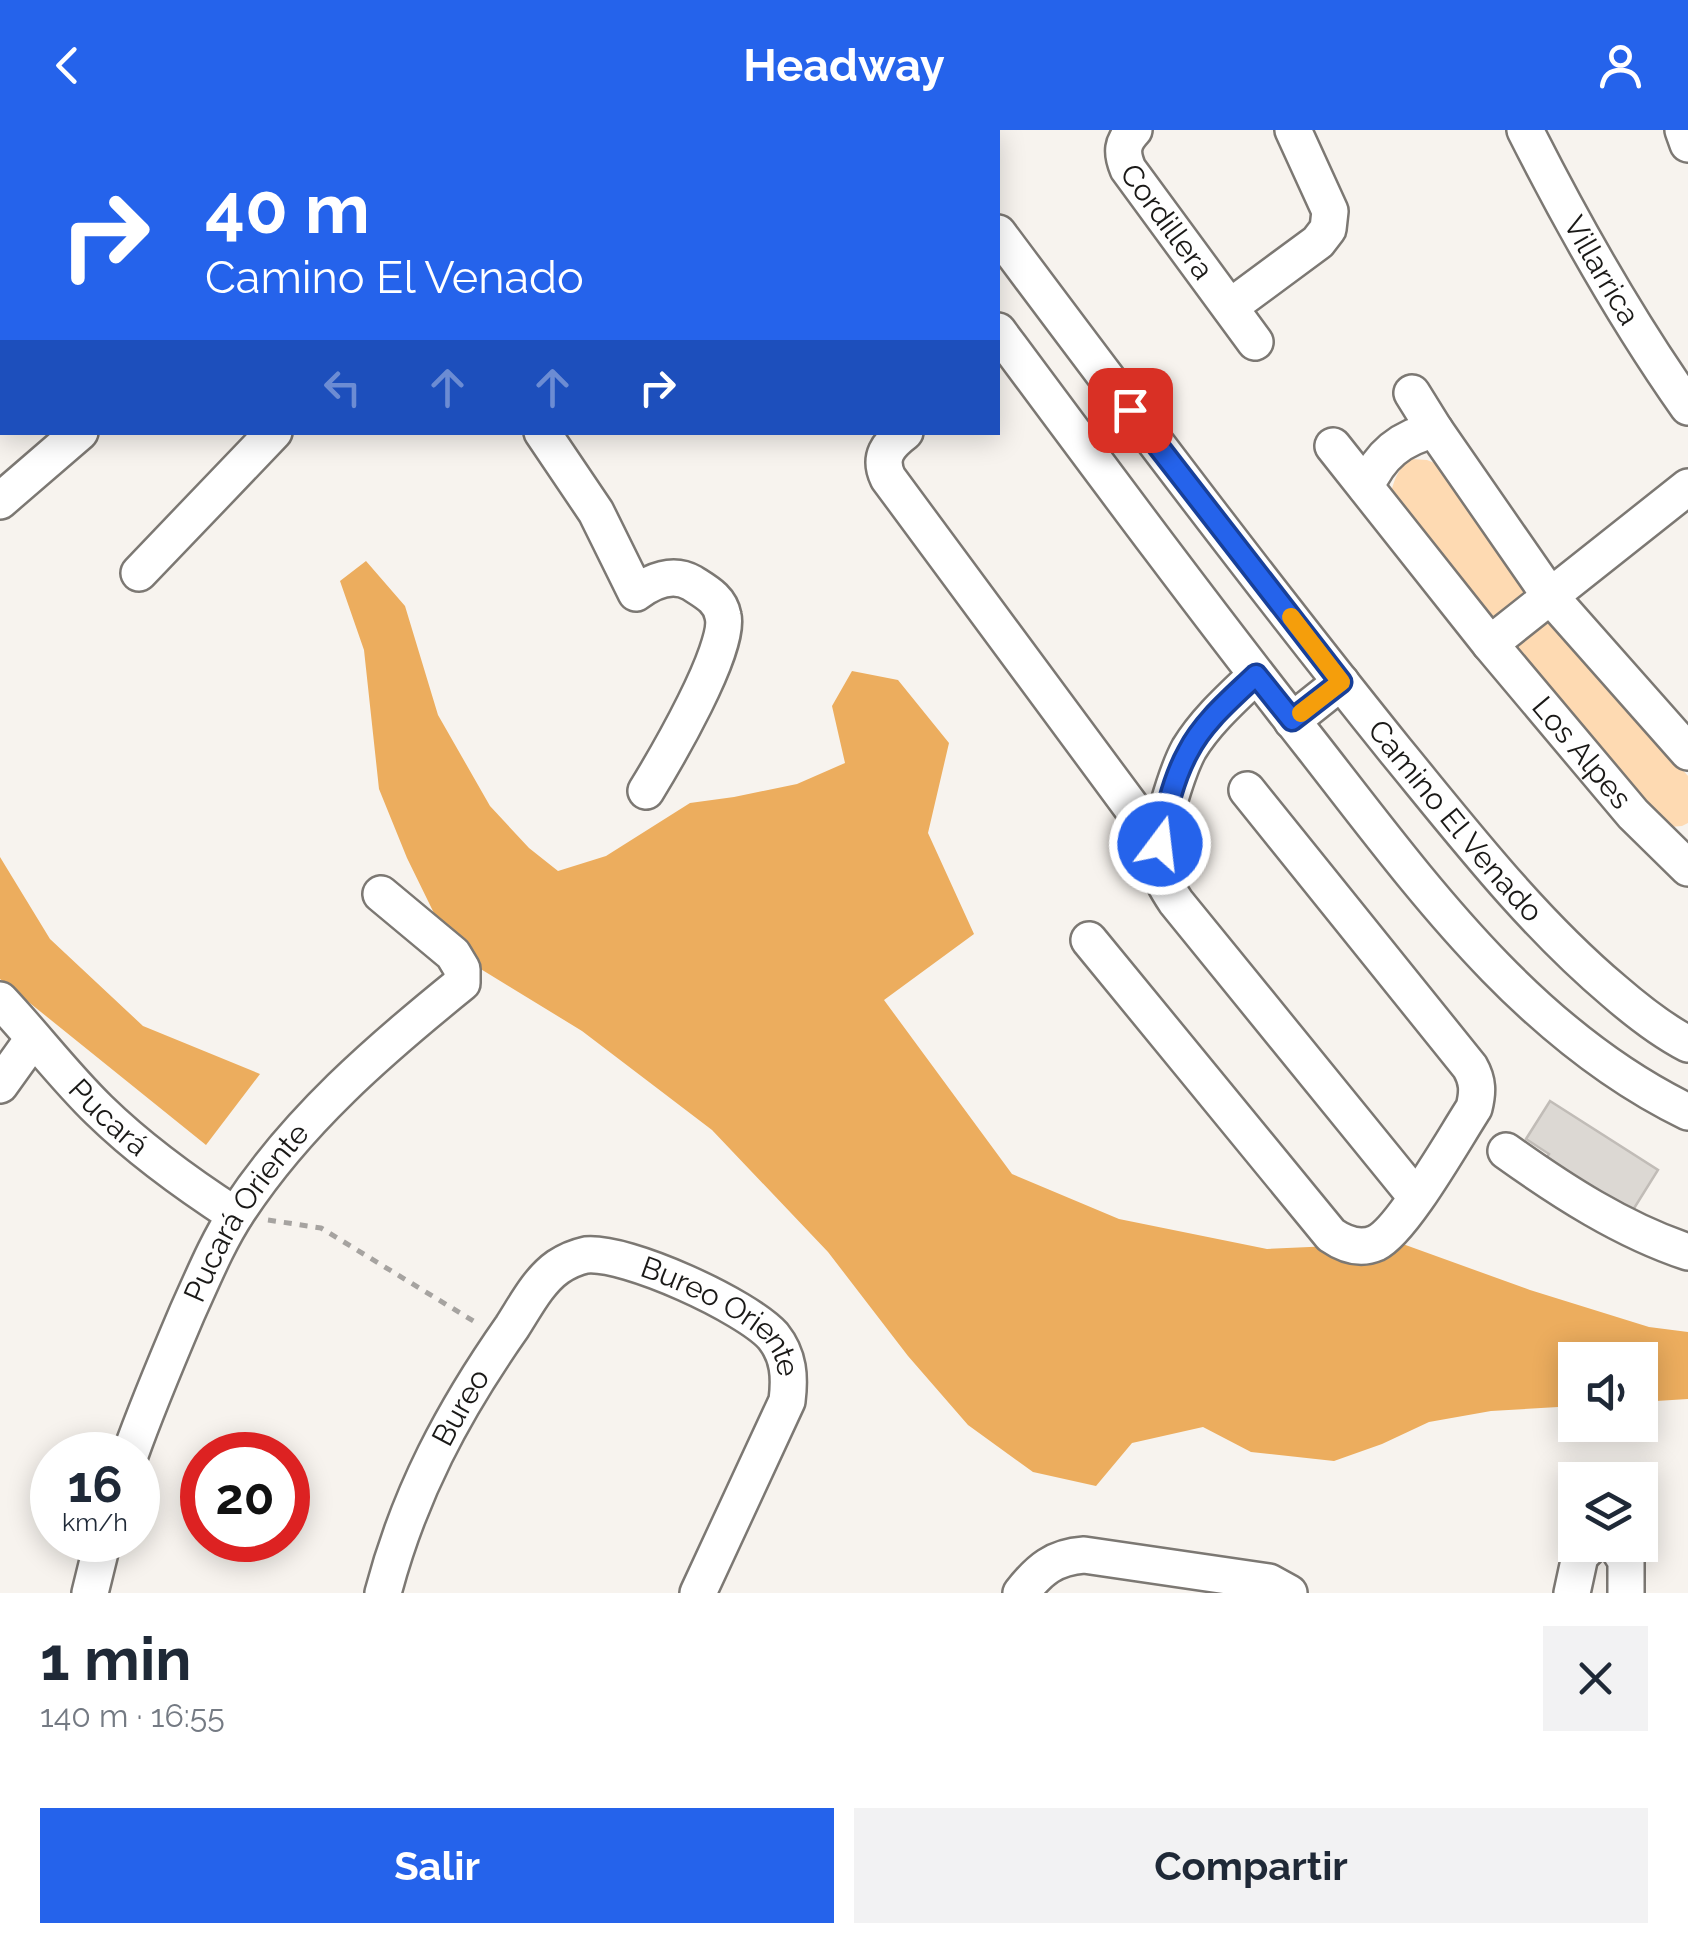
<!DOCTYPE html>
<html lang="es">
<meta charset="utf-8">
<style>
body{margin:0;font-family:Raleway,sans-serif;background:#f2f2f3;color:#1f2937;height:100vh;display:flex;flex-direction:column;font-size:38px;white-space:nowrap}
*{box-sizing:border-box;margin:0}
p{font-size:32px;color:#747a83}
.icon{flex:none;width:55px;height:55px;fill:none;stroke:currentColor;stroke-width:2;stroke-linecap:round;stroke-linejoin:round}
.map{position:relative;height:1463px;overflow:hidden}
.details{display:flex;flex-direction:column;background:#fff;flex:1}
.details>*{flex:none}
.banner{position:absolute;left:0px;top:0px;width:1000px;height:305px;box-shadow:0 5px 25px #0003;background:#2563eb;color:#fff;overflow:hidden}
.tools{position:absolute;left:1558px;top:1212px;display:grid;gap:20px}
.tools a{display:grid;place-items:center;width:100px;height:100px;border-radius:0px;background:#fff;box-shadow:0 5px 25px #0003;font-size:50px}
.speed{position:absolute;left:30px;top:1302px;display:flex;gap:20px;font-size:50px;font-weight:700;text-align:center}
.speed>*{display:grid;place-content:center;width:130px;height:130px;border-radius:50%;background:#fff;box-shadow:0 5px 25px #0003;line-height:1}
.speed small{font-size:25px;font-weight:400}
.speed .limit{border:15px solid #d22;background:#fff;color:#111}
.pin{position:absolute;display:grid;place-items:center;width:85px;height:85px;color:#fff;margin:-42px;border-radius:20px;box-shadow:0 5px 15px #0006}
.me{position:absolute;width:110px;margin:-55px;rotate:15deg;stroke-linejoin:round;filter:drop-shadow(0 0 8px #0008)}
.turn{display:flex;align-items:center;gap:35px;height:210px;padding:0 40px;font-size:45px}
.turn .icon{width:130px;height:130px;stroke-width:2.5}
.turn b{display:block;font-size:70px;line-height:85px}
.lanes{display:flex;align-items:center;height:95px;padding:0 40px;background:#0003;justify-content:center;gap:50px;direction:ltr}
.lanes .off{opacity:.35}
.round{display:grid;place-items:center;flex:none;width:105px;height:105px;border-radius:0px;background:#f2f2f3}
.summary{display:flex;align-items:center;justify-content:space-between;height:170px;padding:0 40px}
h1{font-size:60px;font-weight:700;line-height:75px}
.button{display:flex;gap:20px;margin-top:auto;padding:20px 40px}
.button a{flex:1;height:115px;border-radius:0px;background:#2563eb;color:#fff;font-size:40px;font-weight:700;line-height:115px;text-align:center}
.button a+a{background:#f2f2f3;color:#1f2937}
header{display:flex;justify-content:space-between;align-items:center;height:130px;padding:0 40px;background:#2563eb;color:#fff;font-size:45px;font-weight:700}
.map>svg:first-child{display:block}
</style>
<header><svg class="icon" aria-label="back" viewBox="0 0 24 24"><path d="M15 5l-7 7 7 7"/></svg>Headway<svg class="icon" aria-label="person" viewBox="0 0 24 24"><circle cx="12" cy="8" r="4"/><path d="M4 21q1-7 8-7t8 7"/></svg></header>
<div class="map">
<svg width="1688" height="1463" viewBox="0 0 1688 1463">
<rect width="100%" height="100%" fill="#f7f3ee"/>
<path fill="#fedab2" d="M1412 329 1427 330 1442 336 1587 533 1688 646V693L1682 696 1670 697 1658 688 1390 367C1394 351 1397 338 1412 329Z"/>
<path fill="#ecad5e" d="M366 431 405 476 438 585 490 676 529 718 558 741 606 726 690 673 734 667 797 654 845 633 832 576 852 541 898 550 949 613 928 703 974 804 884 870 1012 1044 1119 1089 1267 1119 1400 1113 1530 1160 1649 1197 1688 1202V1269L1640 1272V1230H1575V1276L1491 1281 1429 1292 1382 1314 1334 1331 1251 1322 1203 1297 1132 1313 1096 1356 1033 1342 968 1295 908 1226 828 1122 712 1000 582 901 453 822 407 728 379 659 364 520 340 451Z
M0 727 50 809 143 896 260 944 206 1015 0 849Z"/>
<path fill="#dcd8d3" stroke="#c1bcb7" stroke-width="2.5" d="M1550 971 1658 1040 1628 1088 1543 1033 1549 1024 1526 1009Z"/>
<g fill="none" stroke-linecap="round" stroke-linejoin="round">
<defs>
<g id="minor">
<path d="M386 0 388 2"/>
<path d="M848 0 850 2"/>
<path d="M920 0 922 2"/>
<path id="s1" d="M1134 0C1122 13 1121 22 1128 39L1255 212"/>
<path id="s2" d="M1525 0C1573 95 1626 189 1688 277"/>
<path d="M1683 0 1688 14"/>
<path d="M284 2 288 0"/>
<path d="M664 2 665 0"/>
<path id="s3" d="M998 103C1128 277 1259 451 1395 620 1464 704 1531 791 1614 861 1637 881 1661 900 1688 914"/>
<path d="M1230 177 1318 112 1328 99 1330 81 1293 0"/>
<path d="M998 201C1102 341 1205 480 1313 617 1420 754 1527 904 1688 982"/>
<path d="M1412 263 1435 300 1550 466 1688 622"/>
<path d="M542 302 596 382 636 463C652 451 673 442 692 453 706 462 720 469 723 486 731 518 665 630 646 661"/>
<path d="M905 302C888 315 878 327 888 348L1132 678"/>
<path id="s4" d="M1333 316 1490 514 1633 684 1688 738"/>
<path d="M1366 357C1379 326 1401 307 1435 300"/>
<path d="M0 371 80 302"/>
<path d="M139 443 274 302"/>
<path d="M1490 514 1688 357"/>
<path d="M1256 545C1232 568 1206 591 1189 619 1177 641 1157 706 1158 730 1159 746 1168 760 1176 772L1416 1067"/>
<path d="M1292 591 1341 552"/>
<path d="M1089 810 1331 1105C1344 1114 1360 1120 1376 1113 1403 1100 1455 1007 1474 978 1478 962 1478 951 1470 937L1247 660"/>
<path id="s5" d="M0 870C34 906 64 946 99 980 141 1021 187 1054 235 1085"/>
<path d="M0 955 33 909"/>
<path d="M1506 1021C1562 1061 1622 1100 1688 1122"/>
<path id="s6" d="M130 1325C147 1277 167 1230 187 1183 203 1148 217 1113 238 1081 297 991 379 920 462 853V839L453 824 381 764"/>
<path d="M1616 1415 1626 1431V1463"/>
<path d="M90 1463 103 1410"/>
<path id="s7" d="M383 1463C409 1364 453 1281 512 1197 525 1177 538 1151 558 1137 567 1131 577 1127 586 1125 627 1121 746 1176 773 1206 789 1226 790 1247 787 1271L698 1463"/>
<path d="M1021 1463C1039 1440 1054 1427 1084 1425L1269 1452 1289 1463"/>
<path d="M1572 1463 1580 1426 1591 1415"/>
</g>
</defs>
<use href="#minor" stroke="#7c7873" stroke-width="40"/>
<path stroke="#a6a3a0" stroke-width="5" stroke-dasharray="8 8" stroke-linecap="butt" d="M268 1090 321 1098 475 1192"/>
<use href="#minor" stroke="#fff" stroke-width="35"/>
</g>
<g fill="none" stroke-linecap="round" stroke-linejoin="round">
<defs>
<path id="route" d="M1130 280 1341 552 1292 590 1256 545C1232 568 1203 592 1188 622 1173 649 1165 684 1160 714"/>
</defs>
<use href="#route" stroke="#184099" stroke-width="25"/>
<use href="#route" stroke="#2563eb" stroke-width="18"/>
<path stroke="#f59e0b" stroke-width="18" d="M1291 487 1341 552 1301 583"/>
</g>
<g text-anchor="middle" stroke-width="8" stroke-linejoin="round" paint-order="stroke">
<g font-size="30" fill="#1a1917" stroke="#fff">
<text dy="10" stroke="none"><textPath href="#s1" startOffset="108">Cordillera</textPath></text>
<text dy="10" stroke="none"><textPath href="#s2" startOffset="160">Villarrica</textPath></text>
<text dy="10" stroke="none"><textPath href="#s4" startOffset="395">Los Alpes</textPath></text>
<text dy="10" stroke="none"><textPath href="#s3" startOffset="745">Camino El Venado</textPath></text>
<text dy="10" stroke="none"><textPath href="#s5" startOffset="160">Pucará</textPath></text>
<text dy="10" stroke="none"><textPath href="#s6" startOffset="270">Pucará Oriente</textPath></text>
<text dy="10" stroke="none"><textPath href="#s7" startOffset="558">Bureo Oriente</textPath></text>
<text dy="10" stroke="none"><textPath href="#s7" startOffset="202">Bureo</textPath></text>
</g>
</g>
</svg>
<div class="tools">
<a><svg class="icon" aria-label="sound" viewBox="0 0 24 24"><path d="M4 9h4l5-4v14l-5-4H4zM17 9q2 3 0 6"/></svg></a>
<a><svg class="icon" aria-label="layers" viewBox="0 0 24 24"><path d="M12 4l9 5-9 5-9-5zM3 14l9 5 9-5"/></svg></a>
</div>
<div class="speed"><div>16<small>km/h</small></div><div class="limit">20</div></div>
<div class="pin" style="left:1130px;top:280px;background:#d93025"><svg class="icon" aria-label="arrive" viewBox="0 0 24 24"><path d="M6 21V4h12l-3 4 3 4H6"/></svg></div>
<svg class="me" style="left:1160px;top:714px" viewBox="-20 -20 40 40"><circle r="17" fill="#2563eb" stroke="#fff" stroke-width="3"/><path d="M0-11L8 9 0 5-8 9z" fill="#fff"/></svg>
<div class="banner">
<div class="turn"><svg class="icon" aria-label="right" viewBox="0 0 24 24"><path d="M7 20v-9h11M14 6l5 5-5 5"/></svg><div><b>40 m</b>Camino El Venado</div></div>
<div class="lanes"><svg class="icon off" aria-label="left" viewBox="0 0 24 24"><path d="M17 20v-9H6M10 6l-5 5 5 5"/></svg><svg class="icon off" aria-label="ahead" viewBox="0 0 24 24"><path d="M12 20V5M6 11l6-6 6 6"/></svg><svg class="icon off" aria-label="ahead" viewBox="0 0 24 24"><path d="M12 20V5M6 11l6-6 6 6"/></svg><svg class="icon" aria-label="right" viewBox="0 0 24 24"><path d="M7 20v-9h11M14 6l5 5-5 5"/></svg></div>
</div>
</div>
<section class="details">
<div class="summary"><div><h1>1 min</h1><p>140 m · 16:55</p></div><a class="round"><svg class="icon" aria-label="close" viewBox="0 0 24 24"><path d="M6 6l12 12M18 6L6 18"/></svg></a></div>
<div class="button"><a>Salir</a><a>Compartir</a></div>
</section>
